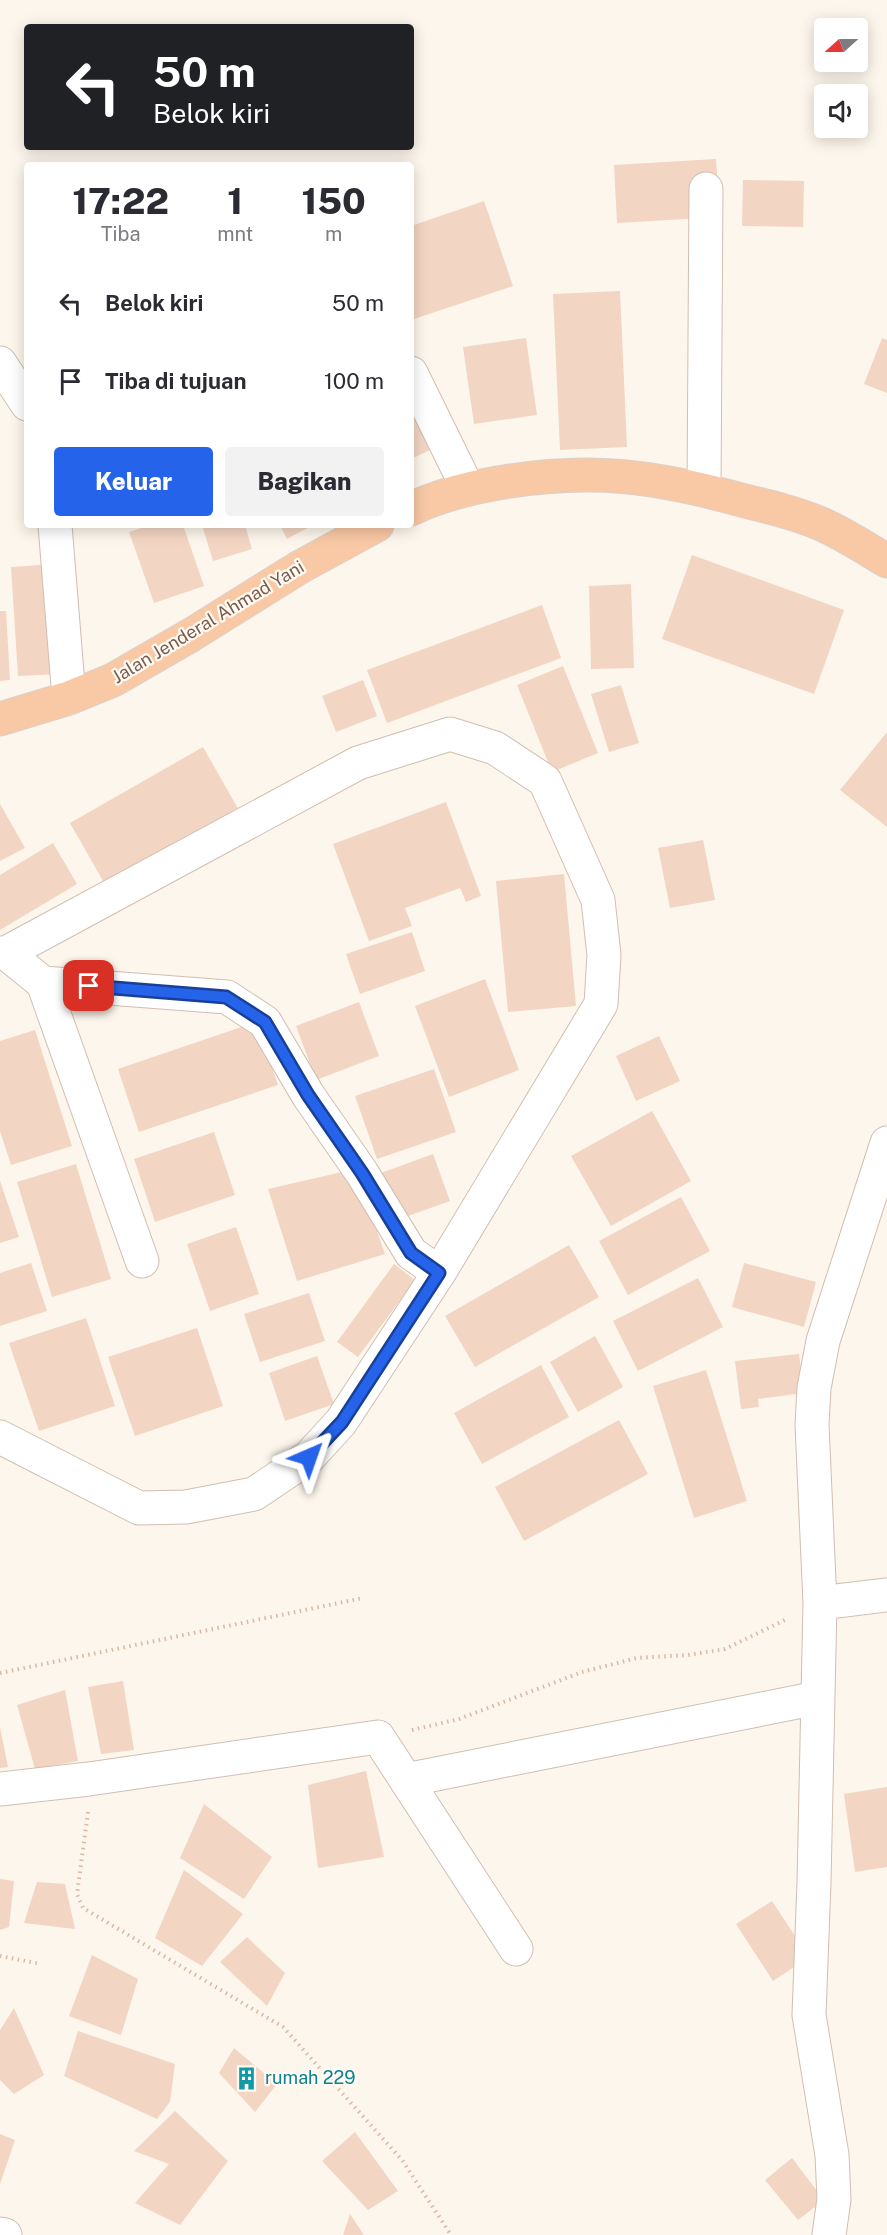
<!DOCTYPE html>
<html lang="id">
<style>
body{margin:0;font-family:"Public Sans",sans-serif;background:#f2f2f3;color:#2b2b33;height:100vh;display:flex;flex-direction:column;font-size:22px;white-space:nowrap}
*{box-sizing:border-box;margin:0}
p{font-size:20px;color:#7c7c81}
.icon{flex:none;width:33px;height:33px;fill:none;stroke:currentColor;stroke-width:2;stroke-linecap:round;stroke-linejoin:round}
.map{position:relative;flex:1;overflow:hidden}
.details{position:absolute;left:24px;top:162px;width:390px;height:366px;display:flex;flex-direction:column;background:#fff;border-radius:6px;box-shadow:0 3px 15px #0003}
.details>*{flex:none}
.top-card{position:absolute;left:24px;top:24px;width:390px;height:126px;border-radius:6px;box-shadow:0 3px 15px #0003;background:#202124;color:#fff;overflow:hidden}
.needle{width:39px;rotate:249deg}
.fabs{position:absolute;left:814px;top:18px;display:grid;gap:12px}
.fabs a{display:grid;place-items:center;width:54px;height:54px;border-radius:6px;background:#fff;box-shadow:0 3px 15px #0003;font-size:30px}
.pin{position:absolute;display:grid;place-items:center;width:51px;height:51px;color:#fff;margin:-26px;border-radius:12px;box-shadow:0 3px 9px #0006}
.me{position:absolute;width:66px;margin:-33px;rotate:43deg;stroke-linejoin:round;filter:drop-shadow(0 0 4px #0008)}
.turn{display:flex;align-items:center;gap:21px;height:126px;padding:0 30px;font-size:27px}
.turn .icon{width:78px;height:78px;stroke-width:2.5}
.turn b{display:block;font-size:42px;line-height:51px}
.eta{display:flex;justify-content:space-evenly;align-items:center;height:102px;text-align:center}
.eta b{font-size:36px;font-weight:800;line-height:42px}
.cta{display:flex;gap:12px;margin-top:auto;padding:12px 30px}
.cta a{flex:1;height:69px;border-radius:6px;background:#2563eb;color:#fff;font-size:24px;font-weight:800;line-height:69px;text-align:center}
.cta a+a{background:#f2f2f3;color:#2b2b33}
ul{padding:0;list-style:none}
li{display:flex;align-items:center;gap:18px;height:78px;padding:0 30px}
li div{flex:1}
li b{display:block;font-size:22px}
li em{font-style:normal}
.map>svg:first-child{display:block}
</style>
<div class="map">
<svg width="887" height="2235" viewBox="0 0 887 2235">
<rect width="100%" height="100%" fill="#fdf6ec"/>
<path fill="#f3d5c3" d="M716 159 720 217 617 223 614 165Z
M743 180 804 181 803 227 742 226Z
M484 201 513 286 411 320V226Z
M620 291 627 447 560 450 553 294Z
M526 338 537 415 474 424 463 347Z
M882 338 887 340V393L864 384Z
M411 359 449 441 411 459Z
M150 525H183L204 586 154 603 129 532Z
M202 525H245L252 549 213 561Z
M280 525H313L287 539Z
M692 555 844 610 814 694 662 639Z
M54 564 62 674 18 676 11 567Z
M631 584 634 668 591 669 589 586Z
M542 605 561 658 387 723 367 670Z
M0 611H6L10 680 0 681Z
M563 666 598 753 552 772 517 685Z
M363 680 377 716 336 732 322 696Z
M621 685 639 743 609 752 591 694Z
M887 732V827L840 790Z
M203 747 240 812 107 888 70 823Z
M446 802 481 896 466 902 460 888 405 908 412 926 369 941 333 844Z
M0 804 25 848 0 861Z
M703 840 715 900 670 908 658 848Z
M53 843 77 884 0 930V875Z
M564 874 576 1006 508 1012 496 881Z
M412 932 425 971 360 994 346 954Z
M485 979 519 1070 449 1097 415 1006Z
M359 1002 379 1056 316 1080 296 1026Z
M256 1022 278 1085 139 1132 118 1069Z
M35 1030 72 1146 11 1165 0 1131V1041Z
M659 1036 680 1081 636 1101 616 1056Z
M434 1069 456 1132 377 1159 355 1096Z
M652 1111 691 1181 611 1226 571 1156Z
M214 1132 235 1195 155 1222 134 1159Z
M433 1154 450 1201 397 1220 381 1173Z
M76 1164 111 1279 52 1297 17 1182Z
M355 1169 385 1254 297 1281 268 1189Z
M0 1181 19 1237 0 1243Z
M681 1197 710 1251 628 1295 599 1241Z
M236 1227 259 1294 210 1311 187 1244Z
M569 1245 599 1297 475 1367 445 1316Z
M31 1263 47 1311 0 1326V1273Z
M744 1263 816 1282 804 1327 732 1307Z
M394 1264 415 1280 358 1357 337 1342Z
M698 1278 723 1327 638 1371 613 1321Z
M309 1293 325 1341 260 1362 244 1314Z
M86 1318 115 1406 39 1431 9 1343Z
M197 1328 223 1406 135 1436 108 1357Z
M595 1336 623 1387 578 1412 550 1362Z
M799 1354 804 1393 758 1399 759 1407 741 1409 735 1361Z
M317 1356 334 1404 285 1421 269 1373Z
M541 1365 569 1417 482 1464 454 1413Z
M706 1370 747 1501 694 1518 653 1386Z
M619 1420 648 1474 524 1541 495 1487Z
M123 1681 134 1750 101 1754 88 1687Z
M65 1690 78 1761 35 1769 17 1705Z
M0 1727 8 1767 0 1768Z
M366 1771 384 1857 318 1868 308 1785Z
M887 1787V1867L855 1872 844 1794Z
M204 1804 272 1857 244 1899 180 1858Z
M184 1870 243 1914 202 1966 155 1938Z
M0 1879 14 1881 9 1927 0 1930Z
M37 1882 65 1884 75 1929 24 1923Z
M772 1901 809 1957 773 1981 736 1924Z
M247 1937 285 1973 267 2006 220 1962Z
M92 1955 138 1979 121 2035 69 2016Z
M14 2008 44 2075 14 2094 0 2080V2030Z
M78 2031 175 2064 170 2102 157 2119 64 2076Z
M234 2048 277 2084 255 2112 219 2073Z
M175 2111 228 2161 180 2225 135 2203 169 2164 134 2151Z
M355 2132 398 2191 368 2210 322 2161Z
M0 2134 15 2140 0 2184Z
M792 2158 824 2200 798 2220 765 2180Z
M350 2214 364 2235H343Z"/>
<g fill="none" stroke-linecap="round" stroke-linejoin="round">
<defs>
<path id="minor" d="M0 363 27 404
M411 373 468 489
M704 489 706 189
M55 525 69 698
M0 953H6L43 983 227 997 265 1022 308 1095 362 1173 411 1253 439 1273
M43 983 142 1261
M0 1437 139 1508 186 1507 254 1494 309 1457 341 1422 439 1273 601 1004 604 955 598 900 545 781 495 748 450 734 358 763 6 953
M820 1603 812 1425 814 1388 823 1341 887 1143
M406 1780 817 1698
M0 1789 89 1779 378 1737 516 1949
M0 2234 5 2235
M829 2235 834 2199 832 2155 809 2015 814 1882 820 1603 887 1595"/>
<path id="trunk" d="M411 509C438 496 469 488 498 483 591 467 656 476 745 501 770 507 795 513 819 523 843 533 865 548 887 561
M0 719 69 698 113 680 191 635 300 567 377 525"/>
</defs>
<use href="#minor" stroke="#d1beb0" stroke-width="35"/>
<use href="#trunk" stroke="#dad1cd" stroke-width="35"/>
<path stroke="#d9b8a5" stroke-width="4" stroke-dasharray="1.5 4.5" stroke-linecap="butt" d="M0 1673 363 1598
M412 1730 459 1719 582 1672 637 1658 688 1655 725 1649 787 1619
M88 1812 77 1894 83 1908 283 2027 402 2160 451 2235
M0 1956 41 1964"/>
<use href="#minor" stroke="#fff" stroke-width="33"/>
<use href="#trunk" stroke="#f9c8a4" stroke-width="33"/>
</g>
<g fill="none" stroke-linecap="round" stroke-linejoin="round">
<defs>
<path id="route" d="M89 986 226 997 265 1022 308 1095 362 1173 411 1253 439 1273 342 1422 309 1457"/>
</defs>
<use href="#route" stroke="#184099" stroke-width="15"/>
<use href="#route" stroke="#2563eb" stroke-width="10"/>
</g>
<defs>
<symbol id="building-bare" viewBox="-9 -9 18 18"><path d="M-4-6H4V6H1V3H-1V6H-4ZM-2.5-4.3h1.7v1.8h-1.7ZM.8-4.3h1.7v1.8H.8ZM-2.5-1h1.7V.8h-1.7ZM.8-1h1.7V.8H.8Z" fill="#0f9aa8" stroke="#fffaf3" stroke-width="2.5" paint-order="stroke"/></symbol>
</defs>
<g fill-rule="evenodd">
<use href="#building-bare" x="230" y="2062" width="33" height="33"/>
</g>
<g text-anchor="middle" stroke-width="4.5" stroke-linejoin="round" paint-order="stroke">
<g font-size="18" fill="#7a5c4d" stroke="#fffaf3">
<text transform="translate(208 622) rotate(-31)" y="6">Jalan Jenderal Ahmad Yani</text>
</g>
<g font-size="18" fill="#0d838f" stroke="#fffaf3" text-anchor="start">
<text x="265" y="2084">rumah 229</text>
</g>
</g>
</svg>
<div class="fabs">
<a><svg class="needle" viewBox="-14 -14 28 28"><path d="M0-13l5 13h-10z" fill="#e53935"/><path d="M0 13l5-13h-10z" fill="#7c7c81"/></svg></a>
<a><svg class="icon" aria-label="sound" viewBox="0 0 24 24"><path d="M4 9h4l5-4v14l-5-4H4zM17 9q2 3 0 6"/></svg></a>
</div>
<div class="pin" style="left:89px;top:986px;background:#d93025"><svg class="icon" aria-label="arrive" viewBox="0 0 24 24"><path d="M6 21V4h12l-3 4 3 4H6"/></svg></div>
<svg class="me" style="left:309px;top:1457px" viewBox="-20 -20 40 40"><path d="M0-17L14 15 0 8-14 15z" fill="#2563eb" stroke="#fff" stroke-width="4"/></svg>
<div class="top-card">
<div class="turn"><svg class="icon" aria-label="left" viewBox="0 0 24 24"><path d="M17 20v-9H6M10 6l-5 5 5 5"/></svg><div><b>50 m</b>Belok kiri</div></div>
</div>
<section class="details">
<div class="eta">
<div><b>17:22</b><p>Tiba</p></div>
<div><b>1</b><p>mnt</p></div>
<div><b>150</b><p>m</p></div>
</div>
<ul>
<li><svg class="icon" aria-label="left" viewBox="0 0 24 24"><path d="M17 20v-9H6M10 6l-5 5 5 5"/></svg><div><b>Belok kiri</b></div><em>50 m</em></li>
<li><svg class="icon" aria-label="arrive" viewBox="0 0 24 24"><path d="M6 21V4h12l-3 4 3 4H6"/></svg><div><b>Tiba di tujuan</b></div><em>100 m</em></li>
</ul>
<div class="cta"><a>Keluar</a><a>Bagikan</a></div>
</section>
</div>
